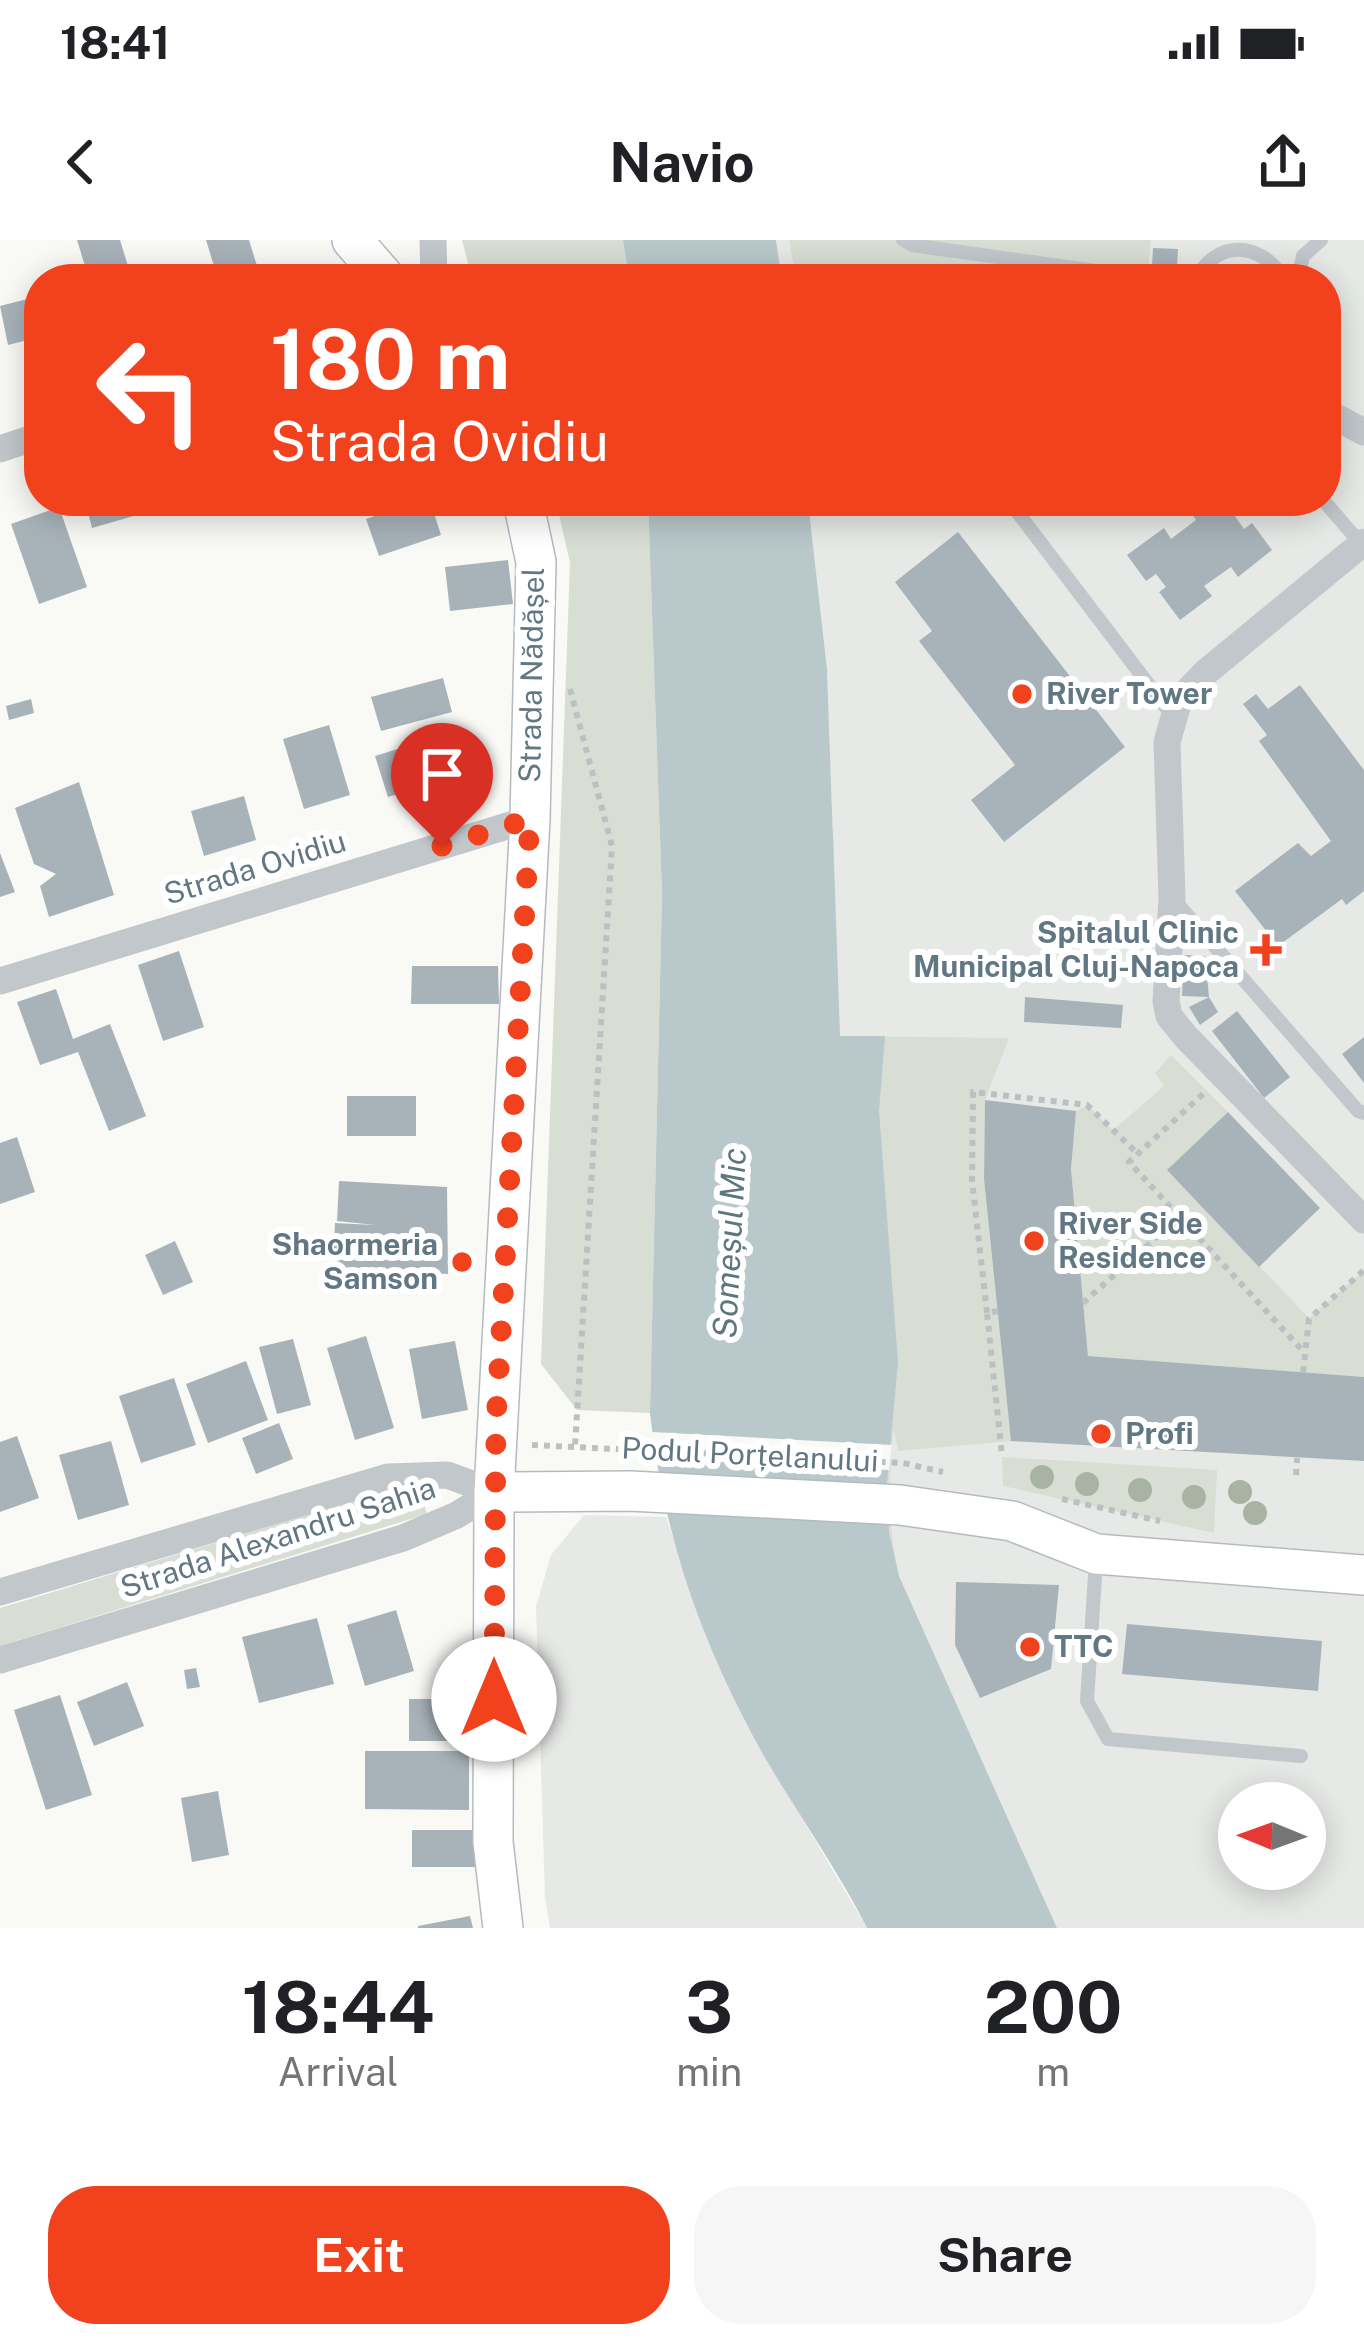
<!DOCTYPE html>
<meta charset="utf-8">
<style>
body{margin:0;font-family:"Public Sans",sans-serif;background:#f6f6f6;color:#202124;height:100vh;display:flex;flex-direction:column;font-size:45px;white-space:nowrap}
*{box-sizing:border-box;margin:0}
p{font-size:39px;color:#757577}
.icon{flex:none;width:66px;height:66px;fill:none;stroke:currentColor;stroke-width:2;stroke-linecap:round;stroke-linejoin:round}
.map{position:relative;height:1688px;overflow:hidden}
.side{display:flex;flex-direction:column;background:#fff;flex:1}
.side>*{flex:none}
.guide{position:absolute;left:24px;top:24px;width:1317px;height:252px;border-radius:48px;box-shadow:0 6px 30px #0003;background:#f2411d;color:#fff;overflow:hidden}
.needle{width:78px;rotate:271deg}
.fabs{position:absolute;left:1218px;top:1542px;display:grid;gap:24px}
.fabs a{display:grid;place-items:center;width:108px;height:108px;border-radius:50%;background:#fff;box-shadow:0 6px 30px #0003;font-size:60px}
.pin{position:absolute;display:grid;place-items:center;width:102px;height:102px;color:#fff;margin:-123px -51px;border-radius:50% 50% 50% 0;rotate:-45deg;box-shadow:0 0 12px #0007}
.pin .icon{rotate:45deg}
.me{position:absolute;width:132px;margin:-66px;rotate:0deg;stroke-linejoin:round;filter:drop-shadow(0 0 9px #0008)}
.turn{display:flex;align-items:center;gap:42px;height:252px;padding:0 48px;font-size:54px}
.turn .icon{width:156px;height:156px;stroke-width:2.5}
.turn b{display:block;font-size:84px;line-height:102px}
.eta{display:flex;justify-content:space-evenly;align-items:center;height:204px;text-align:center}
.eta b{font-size:72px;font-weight:700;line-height:84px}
.cta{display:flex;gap:24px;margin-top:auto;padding:24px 48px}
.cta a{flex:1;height:138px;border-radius:48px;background:#f2411d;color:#fff;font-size:48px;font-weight:700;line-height:138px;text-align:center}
.cta a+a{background:#f6f6f6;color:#202124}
.status{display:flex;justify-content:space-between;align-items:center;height:84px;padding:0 60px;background:#fff;direction:ltr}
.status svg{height:33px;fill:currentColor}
header{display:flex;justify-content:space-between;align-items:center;height:156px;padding:0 48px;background:#fff;font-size:54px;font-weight:700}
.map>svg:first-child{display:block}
</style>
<div class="status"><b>18:41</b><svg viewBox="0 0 49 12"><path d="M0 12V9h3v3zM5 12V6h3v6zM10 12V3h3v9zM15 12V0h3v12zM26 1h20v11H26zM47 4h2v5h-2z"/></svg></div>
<header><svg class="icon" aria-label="back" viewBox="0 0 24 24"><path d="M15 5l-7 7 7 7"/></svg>Navio<svg class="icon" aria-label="share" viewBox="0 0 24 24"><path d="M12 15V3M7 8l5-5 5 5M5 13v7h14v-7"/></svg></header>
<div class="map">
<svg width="1364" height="1688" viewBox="0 0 1364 1688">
<rect width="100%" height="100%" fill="#f9f9f6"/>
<path fill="#e7e9e7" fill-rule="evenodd" d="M776 0H1364V1688H1057L899 1336 889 1293 887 1243 895 1183 884 796 840 797 827 429 808 261H1326V39H782ZM1239 1563H1305V1629H1239Z
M584 1275 666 1277 706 1395 745 1482 867 1688H550L545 1657 536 1367 551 1315Z"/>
<path fill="#d9ded5" d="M462 0H623L629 39H472Z
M789 0H1151L1147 39H796Z
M556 261H648L662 654 650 1173 577 1170 541 1124 570 323Z
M833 584 840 796 1009 798 985 860 984 939 1011 1201 898 1211 894 1190C887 1241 888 1285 899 1336L803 1233Z
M1171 815 1228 872 1168 931 1309 1078 1364 1030V1137L1088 1116 1071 929 1076 871 1087 865 1113 890 1164 846 1155 833Z
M1002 1217 1217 1230 1214 1293 1003 1246Z
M388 1250H419L427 1274 0 1406V1368Z"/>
<path fill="#b8c8cb" d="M623 0H776L782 39H629Z
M648 261H808L827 429 840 796H885L879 871 898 1122 887 1243 889 1293 899 1336 1057 1688H867C831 1616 781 1552 745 1481 693 1379 663 1286 650 1173L662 654Z"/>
<path fill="#f9f9f6" d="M652 1192 892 1205 889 1230 655 1219Z"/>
<path fill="#a8b3b9" d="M77 0H120L132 39H89Z
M206 0H249L258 29 218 39Z
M1153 8 1178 9 1177 27 1152 26Z
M39 56V97L8 105 0 66Z
M85 261H155L158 269 92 288Z
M420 261H430L441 295 379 316 366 279Z
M1197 261H1237L1242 268 1234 275 1244 289 1252 283 1272 310 1238 337 1231 327 1204 346 1212 356 1180 380 1159 352 1166 347 1156 334 1146 341 1127 315 1164 288 1171 299 1196 280 1188 268Z
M59 267 87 347 39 364 11 284Z
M958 292 1125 507 1004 602 971 560 1015 525 919 401 932 391 895 342Z
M508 320 513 364 450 371 445 327Z
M443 438 452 472 381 491 371 457Z
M1300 445 1364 530V651L1346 665 1342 659 1278 706 1235 651 1298 603 1311 616 1331 601 1259 501 1267 495 1243 464 1256 454 1268 469Z
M31 459 34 473 9 480 6 466Z
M329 485 350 555 304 569 283 499Z
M452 492 465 533 388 557 375 516Z
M79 542 114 655 49 677 40 646 56 634 34 624 15 568Z
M244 556 256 600 204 616 191 571Z
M0 613 15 652 0 657Z
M179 711 204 787 163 801 138 725Z
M1184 715 1205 716 1209 757 1218 772 1200 785 1189 767 1209 757 1182 756Z
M412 726H498L499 764H411Z
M56 749 73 799 110 784 146 876 109 891 78 812 40 825 17 762Z
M1025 757 1123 765 1121 788 1024 782Z
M1237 771 1290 837 1264 858 1212 791Z
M1364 797V843L1342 814Z
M347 856H416V896H347Z
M985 860 1076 871 1071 929 1088 1116 1364 1137V1221L1011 1201 984 939Z
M1228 872 1320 968 1259 1027 1167 930Z
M17 897 35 952 0 964V903Z
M339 941 447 947 448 1034 333 1030 335 983 375 985 337 981Z
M175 1001 193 1042 163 1055 145 1015Z
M366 1096 394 1188 355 1200 327 1108Z
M293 1099 311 1165 277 1174 259 1107Z
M455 1101 468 1170 422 1179 409 1109Z
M246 1121 268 1180 208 1203 186 1144Z
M174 1138 196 1205 141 1223 119 1156Z
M279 1183 293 1219 256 1234 242 1198Z
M17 1196 39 1258 0 1272V1202Z
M111 1201 129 1265 78 1280 59 1215Z
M956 1342 1059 1345 1051 1429 980 1458 955 1405Z
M396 1370 414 1431 365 1446 347 1385Z
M317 1378 334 1444 259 1463 242 1397Z
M1127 1384 1322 1401 1318 1451 1122 1434Z
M196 1428 200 1447 187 1449 184 1430Z
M127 1442 144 1486 94 1506 77 1462Z
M60 1455 92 1555 46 1570 14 1470Z
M409 1459H462L461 1501H409Z
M365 1511H469V1570L365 1569Z
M218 1551 229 1615 192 1622 181 1558Z
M412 1590H475V1627H412Z
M470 1676 473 1688H418V1686Z"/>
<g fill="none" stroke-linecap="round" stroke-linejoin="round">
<defs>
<path id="secondary" d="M352 0 386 39
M494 1252 630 1251 900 1265 1012 1281 1096 1314 1364 1335
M503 1688 493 1602 494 1252 530 579 536 322 523 261"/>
</defs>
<use href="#secondary" stroke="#b4bbc0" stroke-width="42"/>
<path stroke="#bcc0c3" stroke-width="6" stroke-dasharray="6 6" stroke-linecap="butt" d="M570 449 612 606 575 1206
M1203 854 1129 922 1303 1111
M1083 1063 1180 976
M998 1071 987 1073 1002 1216
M987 1073 972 940 973 852 1087 865 1138 914
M1303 1132 1309 1079 1364 1030
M532 1205 903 1223 943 1232
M1296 1235 1297 1218
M1062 1259 1160 1281"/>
<path stroke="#c2c7cb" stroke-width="14" d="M903 0 912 5 1152 39
M1196 39C1216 0 1260 0 1284 39
M1298 39 1303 16 1321 0
M1009 261 1174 478
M1324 261 1361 304
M1176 662 1358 871 1364 873
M1096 1320 1087 1461 1108 1499 1301 1516"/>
<path stroke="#c2c7cb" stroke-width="27" d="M433 0 434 39
M1326 172 1364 192
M0 209 39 196
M1364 302 1205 433 1179 460 1167 502 1172 658 1166 761 1169 776 1186 797 1364 980
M0 741 530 579
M0 1352 388 1237 447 1235 494 1252
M0 1420 403 1298 457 1275 494 1252"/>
<use href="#secondary" stroke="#fff" stroke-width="39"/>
</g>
<g fill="#a9b3a4">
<circle cx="1042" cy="1237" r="12"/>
<circle cx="1087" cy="1244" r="12"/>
<circle cx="1140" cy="1250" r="12"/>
<circle cx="1240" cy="1252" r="12"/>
<circle cx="1194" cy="1257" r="12"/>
<circle cx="1255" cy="1273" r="12"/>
</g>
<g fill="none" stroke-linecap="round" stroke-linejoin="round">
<path stroke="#f2411d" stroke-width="21" stroke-dasharray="0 37.8" d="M442 606 530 579 496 1182 494 1459"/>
</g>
<g fill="#f2411d" stroke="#fff" stroke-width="4.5">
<circle cx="1022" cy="454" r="12"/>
<path d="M1260 692h12v12h12v12h-12v12h-12v-12h-12v-12h12z"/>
<circle cx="1034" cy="1001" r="12"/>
<circle cx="462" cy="1022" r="12"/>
<circle cx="1101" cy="1194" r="12"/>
<circle cx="1030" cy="1407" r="12"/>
</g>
<g text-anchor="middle" stroke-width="12" stroke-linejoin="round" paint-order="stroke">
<g font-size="30" fill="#617784" stroke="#fff">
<text transform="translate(532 435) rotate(-89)" y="10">Strada Nădășel</text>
<text transform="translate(255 628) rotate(-17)" y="10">Strada Ovidiu</text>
<text transform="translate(750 1215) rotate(3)" y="10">Podul Porțelanului</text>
<text transform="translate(278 1298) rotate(-18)" y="10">Strada Alexandru Sahia</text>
</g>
<g font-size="30" font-weight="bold" fill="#617784" stroke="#fff" text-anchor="start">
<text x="1046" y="464">River Tower</text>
<text x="1239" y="703" text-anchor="end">Spitalul Clinic<tspan x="1239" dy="34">Municipal Cluj-Napoca</tspan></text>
<text x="1058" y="994">River Side<tspan x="1058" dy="34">Residence</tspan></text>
<text x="438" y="1015" text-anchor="end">Shaormeria<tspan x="438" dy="34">Samson</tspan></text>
<text x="1125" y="1204">Profi</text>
<text x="1054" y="1417">TTC</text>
</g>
<g font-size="33" font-style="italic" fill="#5c777e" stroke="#fff">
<text transform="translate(729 1003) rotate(-87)" y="12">Someșul Mic</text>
</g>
</g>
</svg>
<div class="fabs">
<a><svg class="needle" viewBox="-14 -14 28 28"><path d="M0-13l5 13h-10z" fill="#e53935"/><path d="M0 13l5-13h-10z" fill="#757577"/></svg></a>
</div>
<div class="pin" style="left:442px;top:606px;background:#d93025"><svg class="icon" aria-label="arrive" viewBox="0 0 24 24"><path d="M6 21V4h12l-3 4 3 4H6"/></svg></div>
<svg class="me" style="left:494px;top:1459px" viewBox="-20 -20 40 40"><circle r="19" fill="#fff"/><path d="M0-13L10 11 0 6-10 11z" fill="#f2411d"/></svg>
<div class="guide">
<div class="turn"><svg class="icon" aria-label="left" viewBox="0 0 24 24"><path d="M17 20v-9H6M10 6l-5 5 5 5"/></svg><div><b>180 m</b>Strada Ovidiu</div></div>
</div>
</div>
<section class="side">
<div class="eta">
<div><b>18:44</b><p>Arrival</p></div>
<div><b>3</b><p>min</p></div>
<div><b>200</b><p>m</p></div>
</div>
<div class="cta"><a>Exit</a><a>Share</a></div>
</section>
